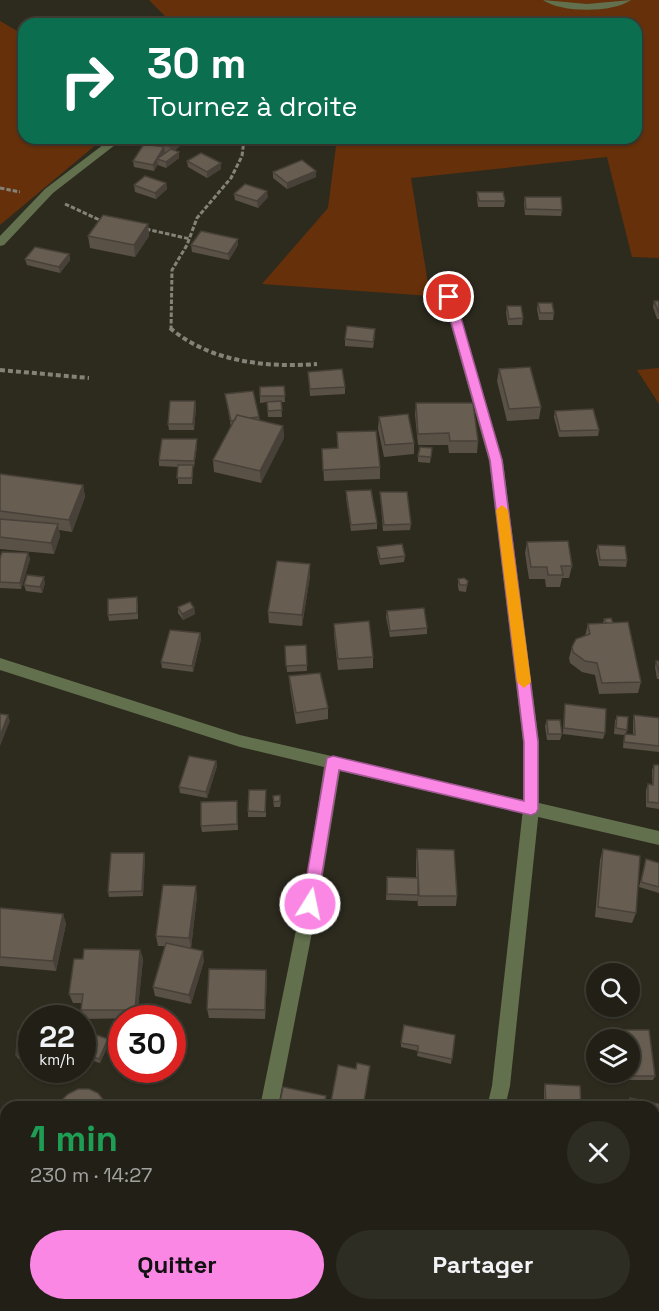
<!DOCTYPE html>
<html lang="fr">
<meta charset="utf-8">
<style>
body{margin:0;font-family:"Space Grotesk",sans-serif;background:#2e2d23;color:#f1f3f6;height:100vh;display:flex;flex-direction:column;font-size:22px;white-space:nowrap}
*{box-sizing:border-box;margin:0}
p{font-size:20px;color:#a2a3a1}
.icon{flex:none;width:33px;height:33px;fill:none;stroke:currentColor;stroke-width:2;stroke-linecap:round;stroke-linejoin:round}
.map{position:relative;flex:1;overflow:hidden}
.sheet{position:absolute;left:0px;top:1101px;width:660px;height:210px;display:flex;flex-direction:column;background:#222016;border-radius:18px 18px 0 0;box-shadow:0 2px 4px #0004,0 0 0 2px #3f3e35}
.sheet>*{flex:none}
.banner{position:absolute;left:18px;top:18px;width:624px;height:126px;border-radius:18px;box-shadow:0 2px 4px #0004,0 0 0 2px #3f3e35;background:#0b6e4f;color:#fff;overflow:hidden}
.buttons{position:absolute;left:586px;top:963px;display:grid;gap:12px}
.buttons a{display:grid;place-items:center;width:54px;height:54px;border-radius:50%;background:#222016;box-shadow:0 2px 4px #0004,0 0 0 2px #3f3e35;font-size:30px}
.speed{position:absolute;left:18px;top:1005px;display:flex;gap:12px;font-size:30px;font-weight:700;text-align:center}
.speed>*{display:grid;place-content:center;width:78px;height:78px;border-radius:50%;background:#222016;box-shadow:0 2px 4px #0004,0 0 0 2px #3f3e35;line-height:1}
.speed small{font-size:15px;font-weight:400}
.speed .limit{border:9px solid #d22;background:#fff;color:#111}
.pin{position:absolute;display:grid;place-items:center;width:51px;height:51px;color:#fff;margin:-26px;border:3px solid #fff;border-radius:50%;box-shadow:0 2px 6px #0007}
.me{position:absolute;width:66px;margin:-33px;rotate:10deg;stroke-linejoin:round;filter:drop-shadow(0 0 4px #0008)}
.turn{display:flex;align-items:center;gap:21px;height:126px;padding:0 30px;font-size:27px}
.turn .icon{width:78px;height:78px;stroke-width:2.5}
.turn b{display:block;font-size:42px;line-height:51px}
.round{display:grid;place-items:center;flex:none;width:63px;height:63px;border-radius:32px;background:#2e2d23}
.head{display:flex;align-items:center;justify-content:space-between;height:102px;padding:0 30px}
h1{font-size:36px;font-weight:700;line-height:45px;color:#1e9e55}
.cta{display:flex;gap:12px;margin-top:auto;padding:12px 30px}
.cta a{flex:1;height:69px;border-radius:36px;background:#fb87e5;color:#111;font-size:24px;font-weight:700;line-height:69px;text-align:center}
.cta a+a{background:#2e2d23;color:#f1f3f6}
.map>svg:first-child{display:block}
</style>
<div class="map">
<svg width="659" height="1311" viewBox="0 0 659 1311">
<rect width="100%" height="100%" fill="#2d2b1e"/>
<path fill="#66300a" d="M149 0H659V258L632 257 607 157 411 178 430 296 262 284 328 208 336 146 322 138H636V24H173Z
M0 21 24 35V138H104L0 225Z
M659 368V404L637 370Z"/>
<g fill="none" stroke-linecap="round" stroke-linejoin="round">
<path stroke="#858378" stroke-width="3" stroke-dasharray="4.5 2" stroke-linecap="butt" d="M0 188 20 192
M65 204 104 222
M146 229 190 239
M171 330 172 270 187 245 197 218 231 178 242 156 244 140"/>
<path stroke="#858378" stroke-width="4" stroke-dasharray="5 3" stroke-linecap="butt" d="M170 328C210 362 267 368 317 364
M0 370 89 378"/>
<path fill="#62704d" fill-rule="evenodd" d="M112 138H124L53 193 4 245 0 246V236L45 189Z
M531 802 537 804 539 809 510 1086 505 1107H487L492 1086 523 809 525 804Z
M439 1305H459L458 1311H438Z"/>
<path fill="#62704d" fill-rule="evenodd" d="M543 0 587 4 631 0C613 13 561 13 543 0Z
M449 293 455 297 503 461 539 742V803L659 831V845L340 771 322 881 278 1107H260L306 881 324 767 240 747 0 670V658L240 735 523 800V742L489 461 443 297Z
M226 1305H246L245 1311H225Z"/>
</g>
<path fill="#595046" d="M151 140 186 141 175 150 179 158 166 168 158 165V164L154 171 134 167 133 161 151 145Z
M187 161 221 163V169L207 178 188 167Z
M273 172 316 177 287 189 273 178Z
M166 183 167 189 156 199 135 192 134 185Z
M477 192 505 201 504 207H478L477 198Z
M234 194 268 197 258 208 235 200Z
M525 197 562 210 561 216 525 215 524 203Z
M148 224 149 236 135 257 90 248 88 236Z
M238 239V245L229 260 192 252 191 245Z
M69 254 70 260 60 273 27 265 25 259Z
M654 301H659V319H657L653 307Z
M538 303 554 313 553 320H539L537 309Z
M507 306 523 318 522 325H508L506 313Z
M375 335 373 348 345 346V339Z
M499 369 541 407 539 419 507 421 497 381Z
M308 372 345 387V394L310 396Z
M284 386 285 402H281L282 417H268L267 402 260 403V387Z
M225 394 259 417 260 421 283 426 284 438 261 483 214 472 213 460 231 427Z
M195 401 196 407 194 430H169L168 424Z
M416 403 478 441 477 453H449L448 445H418L415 415Z
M555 411 599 430 598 436 559 437 554 417Z
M379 417 414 443V454L384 457 378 429Z
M337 432 380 467V479L324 481 322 449 337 448Z
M197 439V446L194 467H193L192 484H178V467L159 466V460Z
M432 448 430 463 418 462V456Z
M0 474 83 485 85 497 72 532 59 530 60 536 54 554 0 549Z
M346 491 377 523V529L351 531 346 498Z
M380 492 411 524 410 530 383 531Z
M527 542 572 566 569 578H562L560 587H546L545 579H529L525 553Z
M598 545 627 560 626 567 599 566 596 551Z
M377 547 405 556 404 562 380 565 377 553Z
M28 553 30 559 21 589 0 588V558Z
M310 564V576L302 626 269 623 268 612Z
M458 579 467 585 466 592 459 591 458 586Z
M45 583 42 593 26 591 24 585Z
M138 603V619L109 621 108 615Z
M178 607 194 608 195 614 183 620 178 613Z
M387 611 427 628V634L390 637 386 617Z
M604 619 641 682 638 693 599 694 595 675 582 672 570 663 569 658 572 647 585 636 588 624 603 623Z
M334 624 373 657V668L338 670 334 635Z
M200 633 201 639 193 672 162 668 161 662Z
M306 645 307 671 287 672 285 646Z
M656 661H659V679H657L655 667Z
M289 676 328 708V719L296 724 290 688Z
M565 704 605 733 603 739 563 734 564 710Z
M634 715 659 718V752L623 748 624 735 614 734 615 721 617 716 627 730 626 734 633 735V721Z
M547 720 562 734 560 740H547L545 726Z
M216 761 217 766 207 798 180 793 179 787Z
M654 765H659V809L646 807V790L648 784 652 785V770Z
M266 796V817H248V811Z
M273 801H281L280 807H274Z
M237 806 238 830 202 832 201 826Z
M417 849 457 896 456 906H418L417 897V901L386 900 387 877 416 878V860Z
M603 849 636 913 632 923 595 917 600 860Z
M144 853 145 858 143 896 109 897 108 892Z
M646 859 659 863V893L639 887Z
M197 896 191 948H186L204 961 191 1004 155 996 153 987 165 946H158L156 936Z
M0 908 63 914 66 924 56 971 0 966Z
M140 950 143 959 137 1018 84 1019 81 1010 82 1003H73L69 994 83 959Z
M266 970 267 979 265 1019 209 1018 207 1009Z
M82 1030 109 1043 100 1063 82 1057Z
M620 1030H649L655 1076 653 1080H624L623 1072H630V1040H619L618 1035Z
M32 1031V1058L18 1059 16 1055Z
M455 1035 451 1064 417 1056 418 1051 401 1047V1043Z
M545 1084 581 1107H544V1088Z
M630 1098 659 1104V1161L654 1160V1107H626Z"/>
<path fill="#484139" d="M182 138H186V141L171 153 170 147Z
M164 147 165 153 157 159 158 164 154 171 153 165Z
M179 152V158L166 168V162Z
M221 163V169L207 178V172Z
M316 171V177L287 189V183Z
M166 183 167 189 156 199 155 193Z
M267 191 268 197 258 208 257 201Z
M148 224 149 236 135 257 134 245Z
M238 239V245L229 260 228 254Z
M69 254 70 260 60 273 59 267Z
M195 401 196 407 194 430 193 424Z
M283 426 284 438 261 483 260 471Z
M197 439V446L194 467V461Z
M83 485 85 497 72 532 69 520Z
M58 524 60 536 54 554 51 543Z
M28 553 30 559 21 589 20 583Z
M310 564V576L302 626V615Z
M44 577 45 583 42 593 40 587Z
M194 608 195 614 183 620 182 614Z
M200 633 201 639 193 672 192 666Z
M8 715 10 721 0 746V736Z
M216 761 217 766 207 798 206 792Z
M144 853 145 858 143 896 142 891Z
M196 886 197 896 191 948 189 938Z
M63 914 66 924 56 971 53 961Z
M140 950 143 959 137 1018 135 1010Z
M203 951 204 961 191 1004 189 995Z
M266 970 267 979 265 1019V1010Z
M108 1039 109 1043 100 1063 99 1059Z"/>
<path fill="#675d51" stroke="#484139" stroke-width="1.5" d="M153 138H182L170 147 151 140Z
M144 144 164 147 153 165 133 161Z
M171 149 179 152 166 162 157 159Z
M201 153 221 163 207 172 187 161Z
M302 160 316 171 287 183 273 172Z
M145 176 166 183 155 193 134 185Z
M245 184 267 191 257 201 234 194Z
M477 192H503L505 201H479Z
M525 197H561L562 210 526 209Z
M103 215 148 224 134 245 88 236Z
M201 231 238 239 228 254 191 245Z
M35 247 69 254 59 267 25 259Z
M654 301H659V313Z
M538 303H552L554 313H540Z
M507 306H521L523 318 509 319Z
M347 326 375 329 373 342 345 339Z
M530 367 541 407 509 409 499 369Z
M342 369 345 387 310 389 308 372Z
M284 386 285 396H260V387Z
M253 391 259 417 249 418 237 415 235 420 231 421 225 394Z
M170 401H195L193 424H168Z
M281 401 282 410 268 411 267 402Z
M416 403H473L478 441H450L449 433 418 434Z
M593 409 599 430 560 431 555 411Z
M408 414 414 443 385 445 379 417Z
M237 415 283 426 260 471 213 460Z
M376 431 380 467 323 470 322 449 338 448 337 432Z
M162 439H197L194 461 159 460Z
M420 447 432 448 431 457 418 456Z
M178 465H193L192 478H177Z
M0 474 83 485 69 520 0 511Z
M371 490 377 523 351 525 346 491Z
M380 492H407L411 524 384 525Z
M0 519 58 524 51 543 0 537Z
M568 541 572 566H561L563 575H548L547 567H531L527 542Z
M402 544 405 556 380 559 377 547Z
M598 545 625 546 627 560H600Z
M2 552 28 553 20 583 0 582V558Z
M277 561 310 564 302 615 268 612Z
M27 575 44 577 40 587 24 585Z
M464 578 468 581 467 585H460L458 579Z
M137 597V613L108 615V599Z
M190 602 194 608 182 614 178 607Z
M424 608 427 628 390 631 387 611Z
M611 618 613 623H606L604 619Z
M369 621 373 657 338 659 334 624Z
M628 622 641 682 602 683 597 663 585 661 573 652 572 647 576 639 590 634 588 624Z
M170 630 200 633 192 666 161 662Z
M306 645 307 665 286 666 285 646Z
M656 661H659V673Z
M320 673 328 708 296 713 289 676Z
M565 704 606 709 605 733 564 728Z
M0 714 8 715 0 736Z
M634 715 659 718V746L624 742 625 734 635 735Z
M617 716 628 717 627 730 616 728Z
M547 720H560L562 734H548Z
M189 756 216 761 206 792 179 787Z
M654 765H659V803L648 802V784L653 785Z
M249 790H266L265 812 248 811Z
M280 795V801L274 802 273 796Z
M237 801V824L201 826V802Z
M417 849 454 850 457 896H419Z
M603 849 640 856 636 913 598 907Z
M111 853H144L142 891 108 892Z
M646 859 659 863V887L641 882Z
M387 877 418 878V895L387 894Z
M163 885 196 886 189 938 156 936Z
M0 908 63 914 53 961 0 957Z
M166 943 203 951 189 995 153 987Z
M84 949 140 950 135 1010H81L83 994H69L74 959H83Z
M209 969 266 970 265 1010 207 1009Z
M404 1025 455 1035 452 1059 418 1052V1046L401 1043Z
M82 1030 108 1039 99 1059 82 1053Z
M620 1030H649L655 1076H626L625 1072H630V1040H621Z
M18 1031H32V1054L16 1055Z
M357 1063 370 1066 363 1107H330L338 1065 356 1069Z
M545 1084 580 1086 581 1107H546Z
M283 1087 326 1096 324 1107H279Z
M78 1089H89L98 1093 105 1102V1107H58L60 1102 68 1094Z
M630 1098 659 1104V1153L654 1152V1107H629Z
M98 1305H135L134 1311H97Z
M138 1305H163L162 1311H137Z
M284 1305H328L327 1311H282Z
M356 1305H414V1311H356Z"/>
<path fill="#fb87e5" stroke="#a35895" stroke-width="1.5" d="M449 293 455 297 502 460 538 742V809L536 813 531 815 339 770 317 904 315 909 310 911 304 909 302 904 327 758 333 756 524 801V742L490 460 444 297Z"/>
<path fill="#f59e0b" d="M502 505 508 510 531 682 524 688 517 682 496 510Z"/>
</svg>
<div class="buttons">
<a><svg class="icon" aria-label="search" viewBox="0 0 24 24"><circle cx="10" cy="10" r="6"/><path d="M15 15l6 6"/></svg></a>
<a><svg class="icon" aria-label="layers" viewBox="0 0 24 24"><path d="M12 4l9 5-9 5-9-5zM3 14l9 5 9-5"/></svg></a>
</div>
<div class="speed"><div>22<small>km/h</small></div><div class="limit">30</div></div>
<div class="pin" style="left:449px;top:297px;background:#d93025"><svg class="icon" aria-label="arrive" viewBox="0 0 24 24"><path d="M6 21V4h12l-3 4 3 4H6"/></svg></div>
<svg class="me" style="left:310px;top:904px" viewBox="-20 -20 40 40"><circle r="17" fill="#fb87e5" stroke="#fff" stroke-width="3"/><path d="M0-11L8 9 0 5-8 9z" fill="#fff"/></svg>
<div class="banner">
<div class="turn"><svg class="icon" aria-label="right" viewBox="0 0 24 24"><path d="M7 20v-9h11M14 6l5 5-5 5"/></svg><div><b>30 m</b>Tournez à droite</div></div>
</div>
<section class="sheet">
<div class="head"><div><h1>1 min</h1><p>230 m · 14:27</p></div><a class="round"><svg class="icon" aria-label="close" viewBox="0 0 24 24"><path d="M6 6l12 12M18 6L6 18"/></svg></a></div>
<div class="cta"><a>Quitter</a><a>Partager</a></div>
</section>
</div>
